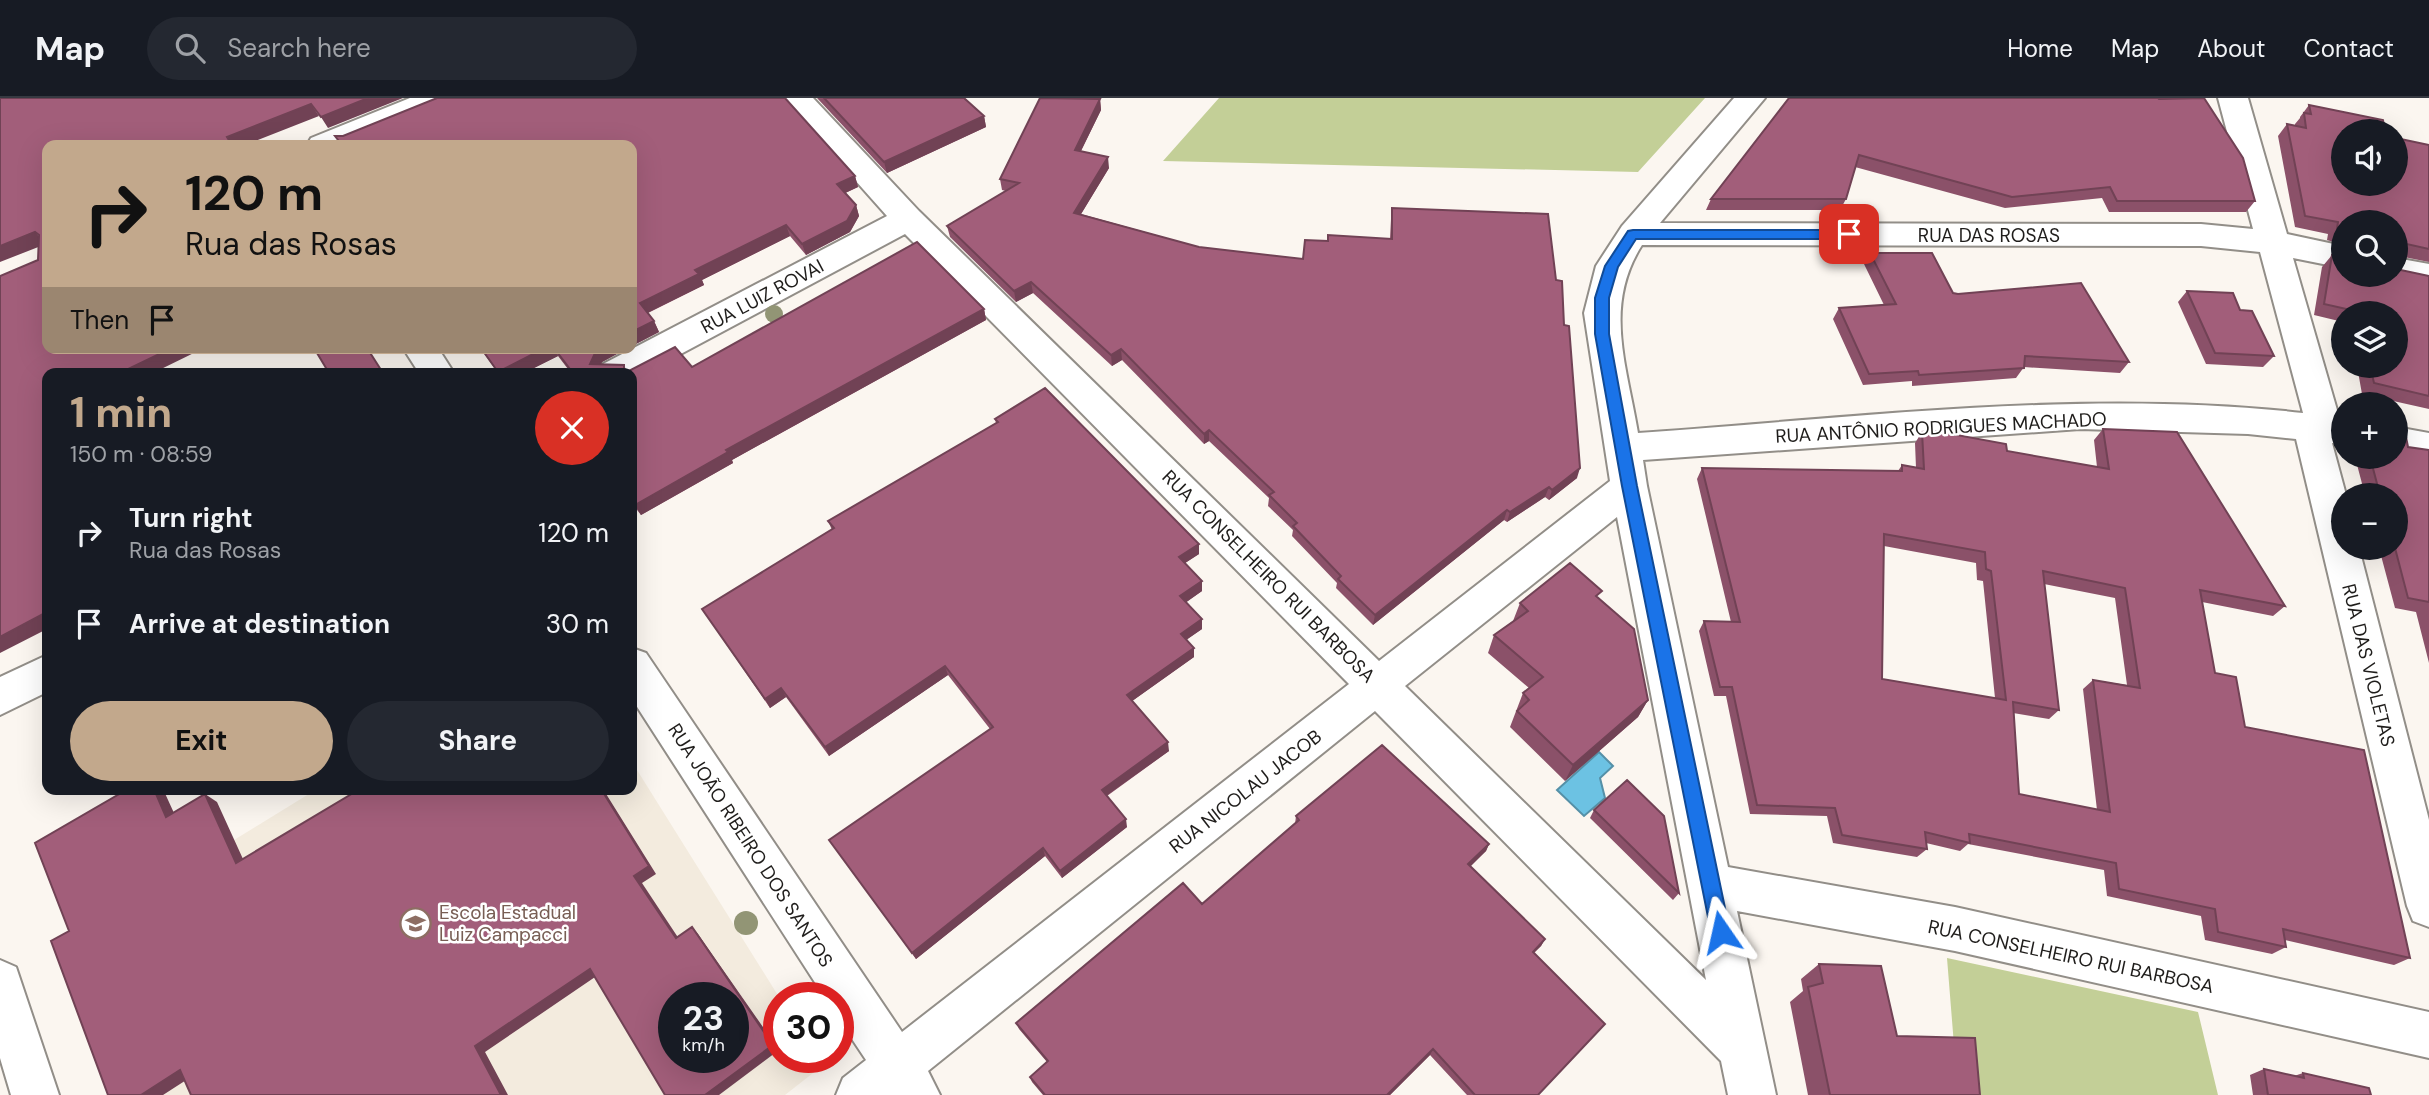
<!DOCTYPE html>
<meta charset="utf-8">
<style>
body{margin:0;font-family:"DM Sans",sans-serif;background:#242831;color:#f1f3f6;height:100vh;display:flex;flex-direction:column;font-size:26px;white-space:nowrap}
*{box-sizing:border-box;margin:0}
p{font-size:23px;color:#9ea1a6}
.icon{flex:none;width:38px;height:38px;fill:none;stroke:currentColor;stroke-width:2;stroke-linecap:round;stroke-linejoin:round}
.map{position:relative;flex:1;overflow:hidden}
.sheet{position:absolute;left:42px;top:270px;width:595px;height:427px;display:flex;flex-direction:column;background:#171b24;border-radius:14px;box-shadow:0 7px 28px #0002}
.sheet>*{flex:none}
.hud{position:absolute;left:42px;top:42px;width:595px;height:214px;border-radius:14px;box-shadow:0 7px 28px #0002;background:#c2a88c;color:#111;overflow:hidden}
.tools{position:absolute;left:2331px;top:21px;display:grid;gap:14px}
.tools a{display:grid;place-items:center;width:77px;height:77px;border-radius:50%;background:#171b24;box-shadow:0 7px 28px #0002;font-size:35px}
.speed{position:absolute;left:658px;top:884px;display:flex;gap:14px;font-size:35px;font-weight:700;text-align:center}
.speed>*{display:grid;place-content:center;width:91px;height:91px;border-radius:50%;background:#171b24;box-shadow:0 7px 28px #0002;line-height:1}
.speed small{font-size:18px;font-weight:400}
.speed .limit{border:10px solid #d22;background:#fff;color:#111}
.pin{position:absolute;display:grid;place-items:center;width:60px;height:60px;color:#fff;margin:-30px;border-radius:14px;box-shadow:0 4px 10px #0006}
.me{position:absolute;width:77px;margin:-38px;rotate:349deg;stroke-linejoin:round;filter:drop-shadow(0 0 5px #0008)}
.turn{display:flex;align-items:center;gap:24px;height:147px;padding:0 28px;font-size:32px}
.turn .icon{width:91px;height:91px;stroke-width:2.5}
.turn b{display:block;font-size:49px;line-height:60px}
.then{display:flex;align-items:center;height:66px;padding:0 28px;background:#0003;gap:14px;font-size:26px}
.round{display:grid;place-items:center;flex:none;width:74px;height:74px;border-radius:37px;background:#242831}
.head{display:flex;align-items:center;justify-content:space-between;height:119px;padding:0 28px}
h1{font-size:42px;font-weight:700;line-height:52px;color:#c2a88c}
.cta{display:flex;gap:14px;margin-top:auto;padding:14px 28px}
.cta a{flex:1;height:80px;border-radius:42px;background:#c2a88c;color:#111;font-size:28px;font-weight:700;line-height:80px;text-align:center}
.cta a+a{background:#242831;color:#f1f3f6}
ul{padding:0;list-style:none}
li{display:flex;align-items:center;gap:21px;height:91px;padding:0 28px}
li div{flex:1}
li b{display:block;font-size:26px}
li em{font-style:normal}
header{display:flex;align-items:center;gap:42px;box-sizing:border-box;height:98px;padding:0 35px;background:#171b24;border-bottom:2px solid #363941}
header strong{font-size:33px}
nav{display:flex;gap:38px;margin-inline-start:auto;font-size:24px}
.search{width:490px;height:63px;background:#242831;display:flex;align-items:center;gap:18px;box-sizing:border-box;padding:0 24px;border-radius:38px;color:#9ea1a6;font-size:26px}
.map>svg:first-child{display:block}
</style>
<header>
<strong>Map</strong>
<div class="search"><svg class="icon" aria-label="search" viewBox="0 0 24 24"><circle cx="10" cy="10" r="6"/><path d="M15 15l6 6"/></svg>Search here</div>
<nav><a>Home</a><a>Map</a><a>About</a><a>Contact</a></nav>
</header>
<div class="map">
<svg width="2429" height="997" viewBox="0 0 2429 997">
<rect width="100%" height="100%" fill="#fbf6f0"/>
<path fill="#f3ebde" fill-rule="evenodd" d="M632 664 779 899V959H816L822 968 785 997H109L234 742 317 691H632ZM674 900H733V959H674Z"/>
<path fill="#c3cf97" d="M1219 0H1705L1638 74 1163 63Z
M1947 860 2198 914 2218 997H1958Z"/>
<path fill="#6cc2e3" stroke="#5590a7" stroke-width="2" d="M1599 654 1613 668 1600 680 1605 700 1584 718 1557 692Z"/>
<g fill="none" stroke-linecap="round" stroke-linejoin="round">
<defs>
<path id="minor" d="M410 0H452L447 7 349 47H307L311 40Z
M782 0H813L919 113 1379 563 1610 383 1584 215 1596 168 1622 128 1734 0H1765L1660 125 2201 126 2253 131 2218 0H2248L2287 136 2343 148V170L2293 160 2339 319H2343V347L2332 345 2346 397 2343 450H2359L2429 722V829L2413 823 2407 808 2296 341 2248 336 2080 331 1643 362 1647 388 1728 769 1955 809 2429 914V960L1955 853 1737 813 1776 997H1728L1721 963 1375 613 928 973 940 997H836L843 980 866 962 838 920V900H825L632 601V550L646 555 902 934 1349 586 905 136 632 282V275H598L603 266 887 118ZM1642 147 2201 148 2260 154 2303 315C2086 290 1856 320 1638 335 1627 268 1603 208 1642 147ZM1617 419 1706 882 1405 588Z
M2396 160 2429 166V190L2385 179 2383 177H2396Z
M403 250H438L454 275H419Z
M2396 329 2429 335V363L2396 357Z
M47 557V594L0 617V579Z
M0 862 16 869 59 997H11L0 960Z"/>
</defs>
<use href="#minor" stroke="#928e88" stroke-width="4"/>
<use href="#minor" fill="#fff" fill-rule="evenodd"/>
</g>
<g fill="#929575">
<circle cx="774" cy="216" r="9"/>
<circle cx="746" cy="825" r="12"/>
</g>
<path fill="#8b5169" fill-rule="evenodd" d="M437 0H785L855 78 858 89 845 95 856 107 859 118 850 134 806 157 790 138 702 182 704 187 648 215 654 223 659 234 632 248V47H341L335 38H343Z
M817 0H964L984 18 986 29 887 75Z
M1789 0 2255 103 2246 114H2109L2102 100 2005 110 1855 69 1846 101 1840 112H1706L1711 101Z
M1100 1 1101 12 1081 53 1109 70 1081 116 1199 149 1303 161 1328 143 1390 141 1391 121 1392 110 1556 182 1564 227 1577 380 1549 402 1545 399 1507 424 1504 422 1373 527 1336 490 1337 485 1292 438 1293 432 1268 408 1269 400 1209 343 1204 346 1122 262 1112 268 1033 195 1016 204 950 139 947 128 1006 93 1002 92 1000 81Z
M2309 7 2343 33 2429 47V164L2404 159 2397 171 2429 178V311L2362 296 2357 268H2396V215H2343V224L2314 217 2322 169 2332 157 2396 177 2343 124V147L2327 142 2328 136 2295 129 2278 38 2287 26 2295 28V26L2300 20V19Z
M1870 155 1953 195 2129 264 2120 275 2024 269 2016 280 1912 288V283L1863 287 1833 221 1839 210 1884 207 1864 166Z
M2187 193 2274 258 2263 269 2206 266 2178 204Z
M984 211 986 222 732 362 733 365 641 417 634 408 632 409V275H571L558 258 524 275H498L480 250H628L602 264 601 266 624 267 627 274 692 269Z
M995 321 1199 446V456L1185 465 1202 483V493L1186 504 1202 531 1187 541 1194 559 1132 603 1169 653 1107 698 1127 729 1062 780 1045 758 916 861 829 742 990 631 948 577 829 658 786 599 770 610 702 511 832 432 828 423 996 325Z
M2103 331 2285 508 2273 518 2202 504 2215 575 2245 629 2410 860 2394 867 2285 842 2286 849 2272 856 2205 842 2201 818 2107 798 2104 772 1968 746 1960 753 1926 745 1927 751 1917 759 1833 745 1827 718 1750 716 1726 598H1714L1699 533 1704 523 1731 524 1697 381 1702 370 1898 373 1902 367 1916 370 1915 345 1922 334 2007 353 2097 369 2094 342ZM1884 448 1976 465 1977 482 1983 483 1995 600 1882 581ZM2044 486 2115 500 2127 587 2093 582 2083 591 2097 712 2019 696 2013 615 2049 621 2059 612Z
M2408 349 2429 352V565L2416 514 2395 510 2379 450H2396V397H2365L2355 359H2396Z
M1599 500 1648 602 1638 619 1565 683 1510 629 1523 595 1529 590 1488 555 1494 537 1513 523 1520 505Z
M1594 712 1679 795 1673 802 1590 720Z
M1296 718 1489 746 1486 753 1470 768 1545 841 1541 848 1534 855 1538 997H1467L1430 957 1390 997H1043L1032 984 1030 979 1047 964 1019 931 1016 925 1202 806 1295 726Z
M1819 866 1897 938 1980 997H1808L1790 904 1803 893 1801 881Z
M2264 971 2294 978 2303 975 2371 997H2253L2250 977Z"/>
<path fill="#714255" d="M368 0H403L328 30 321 19Z
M1100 1 1101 12 1076 63 1075 52Z
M311 6 319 18 245 47H232L227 39Z
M984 18 986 29 887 75 884 64Z
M1108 59 1109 70 1075 126 1074 115Z
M855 78 858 89 841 97 837 86Z
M856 107 859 118 850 134 806 157 802 146Z
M786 127 790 138 702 182 704 187 645 216 640 205 695 172Z
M35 134 46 146 0 164V148Z
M2404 163 2396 172V165Z
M1031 184 1033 195 1016 204 1014 193Z
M984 211 986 222 732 362 733 365 641 417 635 407 726 352Z
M654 223 659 234 632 248V234Z
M172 250H204L153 275H120Z
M545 250H553L558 258 524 275H499L498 274Z
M601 250H628L602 264 597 275 590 266 596 253Z
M1121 251 1122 262 1112 268 1111 257Z
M1209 332V343L1204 346V336Z
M1580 370 1577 380 1549 402 1552 392Z
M1549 389 1545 399 1507 424 1510 414Z
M1507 412 1504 422 1373 527 1375 517Z
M1199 446V456L1179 469V459Z
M1202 483V493L1181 508 1180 498Z
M47 514V531L0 555V539Z
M1202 521V531L1182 545 1181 536Z
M1194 550V559L1128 606 1127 597Z
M945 568 948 577 829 658 825 649Z
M781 590 786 599 770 610 765 601Z
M1648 602 1638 619 1565 683 1573 667Z
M1168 644 1169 653 1103 700 1102 692Z
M154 691H163L179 726 166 719Z
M601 691H603L656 776 642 785 683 847 676 840 634 778Z
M205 696 217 704 248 772 236 765Z
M1126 721 1127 729 1062 780 1060 773Z
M1489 746 1486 753 1465 774 1468 766Z
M1043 750 1045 758 916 861 912 855Z
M692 829 698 836 779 952 719 997H705Z
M1545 841 1541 848 1528 860 1533 854Z
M590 871 598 877 485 954 508 997H501L475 948Z
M1433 951 1430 957 1390 997H1387Z
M180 972 194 977 163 997H141Z"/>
<path fill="#a25e7a" stroke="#714255" stroke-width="2" fill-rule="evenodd" d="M0 0H368L321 19 311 6 227 39 232 47H47V250H172L120 275H47V514L0 539V178L38 162 39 137 35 134 0 148Z
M437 0H785L855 78 837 86 856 107 847 123 802 146 786 127 695 172 699 176 640 205 654 223 632 234V47H342L335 38H343Z
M824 0H964L984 18 884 64Z
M1040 0 1100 1 1075 52 1108 59 1074 115 1199 149 1303 161 1305 142 1328 143V137L1392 141V110L1548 116 1556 182 1562 183 1564 227 1569 228 1580 370 1552 392 1549 389 1510 414 1507 412 1375 517 1338 481 1341 478 1293 428 1297 425 1269 397 1274 394 1209 332 1204 336 1121 251 1111 257 1031 184 1014 193 947 128 1019 85 1000 81Z
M1789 0H2158L2159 1 2204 0 2243 60 2255 103H2117L2110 89 2012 99 1859 57 1846 101H1711Z
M2309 7 2383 22 2385 33H2343V86H2396V40L2429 47V151L2407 146 2404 149V163L2396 165V124H2343V133L2337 131 2338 124 2305 118 2287 26 2306 30 2304 15 2311 16Z
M917 144 984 211 726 352 728 354 635 407 632 403V275H573L554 250H601L596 253 590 266 624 267V273L627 274 675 249 692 269Z
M1870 155H1932L1953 195 1958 196 2081 185 2129 264 2025 258 2024 270 1919 277 1918 273 1869 276 1839 210 1896 206Z
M2332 157 2343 159V177H2396V171L2429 178V298L2374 285 2370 268H2396V215H2360V214L2324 206Z
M2187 193 2233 195 2240 212 2252 213 2274 258 2215 255Z
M314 250H367L383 275H329Z
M481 250H545L498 274Z
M1045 290 1199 446 1179 459 1202 483 1180 498 1202 521 1181 536 1194 550 1127 597 1168 644 1102 692 1126 721 1060 773 1043 750 912 855 829 742 993 629 945 568 825 649 781 590 765 601 702 511 834 430 828 423 998 324 995 321Z
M2103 331 2177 334 2285 508 2200 492 2215 575 2236 579 2245 629 2364 652 2410 860 2283 831 2286 849 2218 834 2215 811 2119 791 2116 765 1969 736 1970 745 1925 734 1927 751 1842 737 1835 710 1757 707 1732 589H1720L1704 523 1740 524 1702 370 1902 373V367L1924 371 1922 334 1935 333 2006 346 2007 353 2109 371ZM1884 436 1985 454 1986 471 1991 473 2006 602 1882 581ZM2043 473 2125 490 2140 590 2093 582 2110 714 2019 696 2013 604 2059 612Z
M2405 334 2408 349 2429 352V504L2408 500 2395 450H2396V397H2380L2370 359H2396V338Z
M1570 465 1602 493 1596 498 1634 531 1648 602 1573 667 1517 613 1529 602 1523 595 1543 579 1494 537 1528 513 1520 505Z
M1382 647 1489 746 1468 766 1545 841 1533 854 1605 926 1538 997H1475L1433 951 1387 997H1045L1030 979 1048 963 1016 925 1183 785 1202 806 1299 722 1296 718Z
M1627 682 1664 718 1679 795 1594 712Z
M128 691H154L166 719 205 696 236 765 360 691H601L649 768 634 778 676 840 692 829 773 947 705 997H665L590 871 475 948 501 997H191L180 972 141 997H108L51 843 69 833 35 745ZM674 900H733V959H674Z
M1819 866 1881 868 1897 938 1975 940 1980 997H1830L1808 889 1823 885Z
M2264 971 2304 980 2303 975 2369 990 2371 997H2268Z"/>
<path fill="#1a73e8" stroke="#114b97" stroke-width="2" d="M1633 132H1849L1856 136 1849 141H1636L1618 169 1609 200V236L1637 388 1730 834 1727 841 1721 843 1714 841 1711 834 1622 388 1595 236V200L1605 168 1628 133Z"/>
<defs>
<symbol id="school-ring" viewBox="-11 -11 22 22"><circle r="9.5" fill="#fff" stroke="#8d6e63" stroke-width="1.5"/><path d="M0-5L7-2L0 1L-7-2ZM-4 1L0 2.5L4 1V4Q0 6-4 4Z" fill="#8d6e63"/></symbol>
</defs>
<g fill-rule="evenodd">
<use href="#school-ring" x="398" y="808" width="35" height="35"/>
</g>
<g text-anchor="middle" stroke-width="5" stroke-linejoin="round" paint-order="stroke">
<g font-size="19" fill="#1f1d1b" stroke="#fff">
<text x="1989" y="144">RUA DAS ROSAS</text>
<text transform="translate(762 198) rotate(-28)" y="7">RUA LUIZ ROVAI</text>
<text transform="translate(1941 329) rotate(-3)" y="7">RUA ANTÔNIO RODRIGUES MACHADO</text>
<text transform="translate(1269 478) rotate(45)" y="7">RUA CONSELHEIRO RUI BARBOSA</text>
<text transform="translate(2369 567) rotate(76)" y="7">RUA DAS VIOLETAS</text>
<text transform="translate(1245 693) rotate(-38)" y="7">RUA NICOLAU JACOB</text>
<text transform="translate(751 747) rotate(57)" y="7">RUA JOÃO RIBEIRO DOS SANTOS</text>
<text transform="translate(2071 858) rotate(12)" y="7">RUA CONSELHEIRO RUI BARBOSA</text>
</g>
<g font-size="19" fill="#785e54" stroke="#fff" text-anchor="start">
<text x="439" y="821">Escola Estadual<tspan x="439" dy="22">Luiz Campacci</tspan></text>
</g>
</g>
</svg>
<div class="tools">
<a><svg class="icon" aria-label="sound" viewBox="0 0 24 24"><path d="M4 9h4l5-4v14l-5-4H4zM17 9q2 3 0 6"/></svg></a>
<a><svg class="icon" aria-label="search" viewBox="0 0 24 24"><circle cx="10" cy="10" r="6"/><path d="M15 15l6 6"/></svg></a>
<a><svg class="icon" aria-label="layers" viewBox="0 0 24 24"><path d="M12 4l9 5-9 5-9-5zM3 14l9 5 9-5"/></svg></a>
<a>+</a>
<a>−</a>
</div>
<div class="speed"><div>23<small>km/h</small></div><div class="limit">30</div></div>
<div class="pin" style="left:1849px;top:136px;background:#d93025"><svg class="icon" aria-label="arrive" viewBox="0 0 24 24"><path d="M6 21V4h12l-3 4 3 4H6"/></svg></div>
<svg class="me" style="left:1721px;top:834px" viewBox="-20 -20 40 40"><path d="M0-17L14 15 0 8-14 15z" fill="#1a73e8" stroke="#fff" stroke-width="4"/></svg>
<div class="hud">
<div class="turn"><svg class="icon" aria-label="right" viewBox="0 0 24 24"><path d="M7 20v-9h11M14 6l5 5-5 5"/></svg><div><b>120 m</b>Rua das Rosas</div></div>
<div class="then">Then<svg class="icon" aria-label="arrive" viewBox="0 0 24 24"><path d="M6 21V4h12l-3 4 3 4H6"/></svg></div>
</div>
<section class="sheet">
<div class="head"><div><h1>1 min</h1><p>150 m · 08:59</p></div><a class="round" style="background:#d93025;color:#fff"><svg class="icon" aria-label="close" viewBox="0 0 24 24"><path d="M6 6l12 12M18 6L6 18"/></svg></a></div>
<ul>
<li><svg class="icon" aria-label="right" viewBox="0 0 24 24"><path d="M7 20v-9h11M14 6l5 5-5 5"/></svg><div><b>Turn right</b><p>Rua das Rosas</p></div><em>120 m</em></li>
<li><svg class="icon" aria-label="arrive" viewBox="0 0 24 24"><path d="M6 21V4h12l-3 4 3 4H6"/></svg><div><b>Arrive at destination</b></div><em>30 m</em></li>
</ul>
<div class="cta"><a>Exit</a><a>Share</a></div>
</section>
</div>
